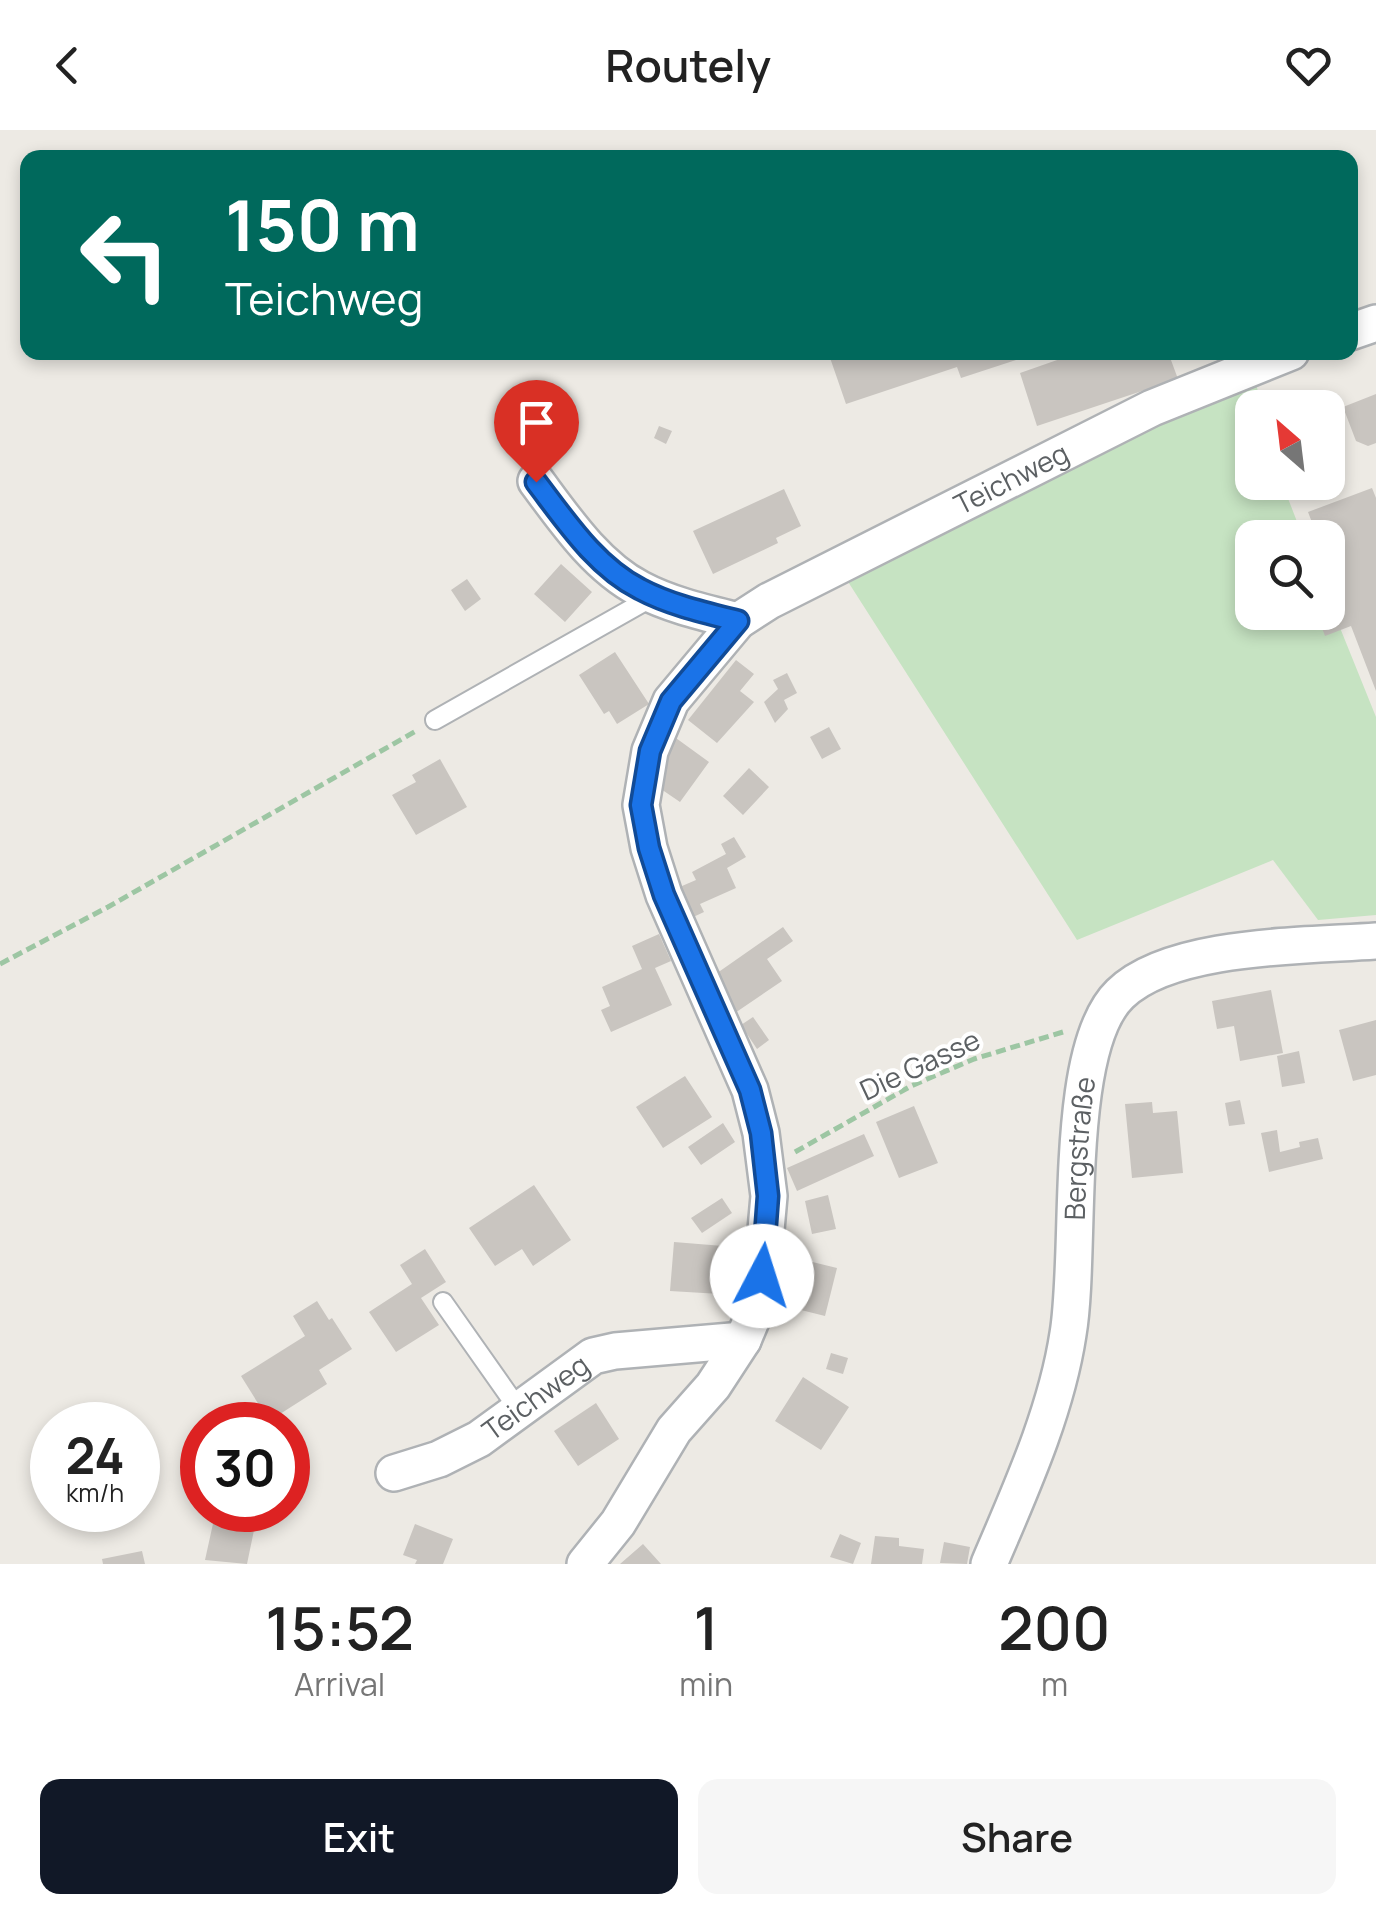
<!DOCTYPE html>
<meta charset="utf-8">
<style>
body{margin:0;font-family:Manrope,sans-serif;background:#f6f6f6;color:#222;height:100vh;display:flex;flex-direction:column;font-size:38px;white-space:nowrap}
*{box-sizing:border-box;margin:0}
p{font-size:32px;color:#767676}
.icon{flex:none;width:55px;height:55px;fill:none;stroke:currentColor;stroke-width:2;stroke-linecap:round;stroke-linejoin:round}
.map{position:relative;height:1434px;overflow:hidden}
.details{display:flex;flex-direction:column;background:#fff;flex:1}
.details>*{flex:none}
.guide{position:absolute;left:20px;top:20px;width:1338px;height:210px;border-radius:20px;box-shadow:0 5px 15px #0003;background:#00695c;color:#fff;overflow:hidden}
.needle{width:65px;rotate:332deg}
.fabs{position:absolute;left:1235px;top:260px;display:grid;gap:20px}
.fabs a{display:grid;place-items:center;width:110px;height:110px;border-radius:20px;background:#fff;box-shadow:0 5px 15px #0003;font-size:50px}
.speed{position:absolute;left:30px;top:1272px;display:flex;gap:20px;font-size:50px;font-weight:700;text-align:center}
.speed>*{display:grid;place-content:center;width:130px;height:130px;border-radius:50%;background:#fff;box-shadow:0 5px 15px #0003;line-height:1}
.speed small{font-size:25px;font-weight:400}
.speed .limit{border:15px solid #d22;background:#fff;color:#111}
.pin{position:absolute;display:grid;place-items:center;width:85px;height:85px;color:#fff;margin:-102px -42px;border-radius:50% 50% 50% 0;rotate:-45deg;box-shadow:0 0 10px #0007}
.pin .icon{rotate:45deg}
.me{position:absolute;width:110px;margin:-55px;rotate:5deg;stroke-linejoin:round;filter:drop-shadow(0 0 8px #0008)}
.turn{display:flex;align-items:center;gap:35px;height:210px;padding:0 40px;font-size:45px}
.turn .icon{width:130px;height:130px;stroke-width:2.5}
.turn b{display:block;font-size:70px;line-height:85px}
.eta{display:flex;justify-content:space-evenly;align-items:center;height:170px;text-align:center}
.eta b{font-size:60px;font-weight:600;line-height:70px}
.action{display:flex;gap:20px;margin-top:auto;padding:20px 40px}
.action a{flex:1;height:115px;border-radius:20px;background:#111827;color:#fff;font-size:40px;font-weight:600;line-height:115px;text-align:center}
.action a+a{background:#f6f6f6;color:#222}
header{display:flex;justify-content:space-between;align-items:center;height:130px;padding:0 40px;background:#fff;font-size:45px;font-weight:600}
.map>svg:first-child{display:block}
</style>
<header><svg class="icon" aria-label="back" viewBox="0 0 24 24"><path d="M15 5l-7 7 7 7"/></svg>Routely<svg class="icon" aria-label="heart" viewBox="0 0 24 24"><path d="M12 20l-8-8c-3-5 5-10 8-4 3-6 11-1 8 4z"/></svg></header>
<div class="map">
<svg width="1376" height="1434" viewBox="0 0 1376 1434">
<rect width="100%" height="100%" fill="#edeae4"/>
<path fill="#c6e3c2" d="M1255 250 1262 277 1252 278V352L1282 353 1303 407 1252 408V482H1328V468L1376 587V785L1318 790 1273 730 1077 810 845 447 1185 274Z"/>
<path fill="#c9c5c0" d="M828 222H1014L1016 230 961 248 957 237 846 274Z
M1080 222H1168L1178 249 1037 296 1020 243Z
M1376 264V313L1368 316 1356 311 1343 277Z
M659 296 672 301 666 314 654 308Z
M1372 358 1376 368V561L1351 496 1325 506 1316 482H1328V449L1332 447 1328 434V408H1318L1308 382Z
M784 359 801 396 776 408 778 413 713 444 693 401Z
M561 434 592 462 565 492 534 464Z
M467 449 481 469 465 481 451 460Z
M615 522 649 574 617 594 609 581 604 584 579 545Z
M736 530 754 544 740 561 754 572 717 613 688 590Z
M787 543 797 563 784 570 788 579 775 593 764 572 778 559 773 550Z
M829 597 841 619 822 629 810 607Z
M669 603 709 632 680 672 658 657 666 646 657 639Z
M440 629 467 677 416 705 392 665 416 652 412 645Z
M749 638 769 657 743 685 723 666Z
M734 707 746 727 727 738 736 758 700 774 704 782 689 789 675 759 696 750 692 742 726 724 721 714Z
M783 797 793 811 767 829 782 851 732 885 710 848Z
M659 804 671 831 655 838 672 875 611 902 601 880 610 876 602 857 642 839 632 816Z
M1271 860 1283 923 1240 931 1234 896 1217 899 1212 871Z
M753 887 769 910 757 919 741 895Z
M1376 890V945L1353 951 1339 900Z
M1299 921 1305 953 1282 957 1277 926Z
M685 946 712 987 663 1018 636 977Z
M1240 970 1245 994 1229 996 1225 973Z
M1152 972 1153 983 1177 981 1183 1043 1132 1048 1125 974Z
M914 976 938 1033 899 1048 876 992Z
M723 993 735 1012 701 1035 688 1017Z
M1277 1000 1280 1022 1300 1017 1299 1012 1318 1008 1323 1029 1269 1042 1261 1003Z
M864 1004 874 1026 797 1061 787 1038Z
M534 1055 571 1110 533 1136 522 1119 495 1136 469 1098Z
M828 1065 836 1099 812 1104 805 1071Z
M722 1068 732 1083 702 1103 691 1088Z
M674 1112 723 1116 720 1164 670 1161Z
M425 1119 446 1152 421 1168 439 1195 396 1222 369 1182 412 1154 400 1135Z
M796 1128 837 1138 825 1186 785 1176Z
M317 1171 329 1190 332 1188 352 1219 319 1240 327 1254 269 1291 241 1246 305 1206 293 1186Z
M831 1223 848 1228 843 1244 826 1239Z
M803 1247 849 1277 821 1320 775 1291Z
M596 1273 619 1309 578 1336 554 1301Z
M216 1380 258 1381 247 1434 205 1430Z
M415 1394 453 1409 443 1434H415L417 1430 403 1425Z
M840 1404 861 1413 853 1434 830 1427Z
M875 1406 899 1408V1416L924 1419 922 1434H871Z
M944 1412 970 1417 967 1434 940 1433Z
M643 1414 661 1434H620Z
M142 1421 145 1434H103L102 1429Z"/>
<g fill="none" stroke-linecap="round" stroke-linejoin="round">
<defs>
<path id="lane" d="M435 590 656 465
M443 1172 519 1280"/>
<g id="street">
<path d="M1350 202 1376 193"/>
<path d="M536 351C565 390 596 436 640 459 670 475 706 483 738 491"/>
<path id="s1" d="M394 1343 439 1329 479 1309 593 1226 615 1221 743 1210"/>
<path id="s2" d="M585 1434 618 1393 674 1300 713 1256 743 1210 753 1186 762 1145 769 1066 761 1003 750 960 664 765 649 718 641 675 650 621 671 571 738 491 769 471 1152 278 1291 222"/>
<path id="s3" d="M989 1434C1020 1361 1056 1283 1068 1204 1082 1123 1062 920 1120 864 1171 814 1306 816 1376 811"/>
</g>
</defs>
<use href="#lane" stroke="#afb2b5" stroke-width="22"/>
<use href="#street" stroke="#afb2b5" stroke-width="40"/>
<path stroke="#9dc6a3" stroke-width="5" stroke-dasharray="10 5" stroke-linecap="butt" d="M0 834 108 777 416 601
M795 1022 911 956 974 929 1063 902"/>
<use href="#lane" stroke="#fff" stroke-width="18"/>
<use href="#street" stroke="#fff" stroke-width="35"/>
</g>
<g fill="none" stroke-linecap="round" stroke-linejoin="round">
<defs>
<path id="route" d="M536 352C565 390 596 437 640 459 670 475 706 483 738 491L671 571 650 621 641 675 649 718 664 765 750 960 761 1003 768 1066 762 1146"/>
</defs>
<use href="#route" stroke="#114b97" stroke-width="25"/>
<use href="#route" stroke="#1a73e8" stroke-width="18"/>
</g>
<g text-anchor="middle" stroke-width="8" stroke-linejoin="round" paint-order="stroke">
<g font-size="28" fill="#5c6063" stroke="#fff">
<text dy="10" stroke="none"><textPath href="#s2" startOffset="1358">Teichweg</textPath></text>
<text transform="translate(920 935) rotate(-25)" y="10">Die Gasse</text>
<text dy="10" stroke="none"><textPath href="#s3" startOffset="430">Bergstraße</textPath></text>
<text dy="10" stroke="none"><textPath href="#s1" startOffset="162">Teichweg</textPath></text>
</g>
</g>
</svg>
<div class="fabs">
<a><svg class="needle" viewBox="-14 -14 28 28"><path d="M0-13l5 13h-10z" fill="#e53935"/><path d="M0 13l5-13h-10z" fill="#767676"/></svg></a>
<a><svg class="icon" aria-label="search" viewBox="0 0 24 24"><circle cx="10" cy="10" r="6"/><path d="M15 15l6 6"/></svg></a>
</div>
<div class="speed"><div>24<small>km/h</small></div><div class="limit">30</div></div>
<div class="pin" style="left:536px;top:352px;background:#d93025"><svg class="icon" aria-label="arrive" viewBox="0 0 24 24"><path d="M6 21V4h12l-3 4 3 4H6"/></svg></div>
<svg class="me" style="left:762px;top:1146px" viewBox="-20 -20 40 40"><circle r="19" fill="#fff"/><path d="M0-13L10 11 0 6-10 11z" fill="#1a73e8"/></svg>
<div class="guide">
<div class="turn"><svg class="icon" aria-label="left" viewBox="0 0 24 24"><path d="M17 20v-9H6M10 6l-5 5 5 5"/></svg><div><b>150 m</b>Teichweg</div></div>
</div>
</div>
<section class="details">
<div class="eta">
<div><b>15:52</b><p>Arrival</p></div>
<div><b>1</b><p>min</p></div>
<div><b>200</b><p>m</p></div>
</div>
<div class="action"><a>Exit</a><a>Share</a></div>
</section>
